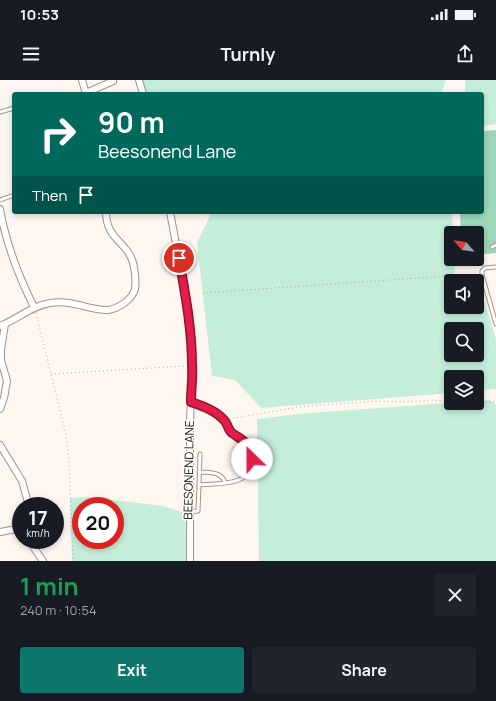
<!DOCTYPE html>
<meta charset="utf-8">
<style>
body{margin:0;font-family:Manrope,sans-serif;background:#20242c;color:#f1f3f6;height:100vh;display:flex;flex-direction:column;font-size:15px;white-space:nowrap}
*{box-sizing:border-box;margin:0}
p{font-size:13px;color:#9ea1a6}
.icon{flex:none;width:22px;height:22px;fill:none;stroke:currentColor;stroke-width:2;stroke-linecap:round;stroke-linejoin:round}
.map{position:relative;height:481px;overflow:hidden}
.drawer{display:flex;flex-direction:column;background:#171b24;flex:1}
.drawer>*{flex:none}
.top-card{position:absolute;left:12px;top:12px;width:472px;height:122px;border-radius:4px;box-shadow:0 2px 6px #0003;background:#00695c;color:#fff;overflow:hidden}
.needle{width:26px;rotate:298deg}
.buttons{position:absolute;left:444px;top:146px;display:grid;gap:8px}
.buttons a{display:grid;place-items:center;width:40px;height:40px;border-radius:4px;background:#171b24;box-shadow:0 2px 6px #0003;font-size:20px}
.speed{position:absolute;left:12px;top:417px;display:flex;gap:8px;font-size:20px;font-weight:700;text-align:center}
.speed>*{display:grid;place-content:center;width:52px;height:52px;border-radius:50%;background:#171b24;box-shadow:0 2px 6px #0003;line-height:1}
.speed small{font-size:10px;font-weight:400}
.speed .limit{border:6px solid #d22;background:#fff;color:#111}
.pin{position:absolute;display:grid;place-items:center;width:34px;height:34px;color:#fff;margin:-17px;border:2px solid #fff;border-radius:50%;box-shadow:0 1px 4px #0007}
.me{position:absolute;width:44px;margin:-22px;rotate:337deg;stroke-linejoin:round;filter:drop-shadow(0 0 3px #0008)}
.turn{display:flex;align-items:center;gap:14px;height:84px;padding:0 20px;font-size:18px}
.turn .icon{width:52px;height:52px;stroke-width:2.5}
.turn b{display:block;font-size:28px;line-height:34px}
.then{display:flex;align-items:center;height:38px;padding:0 20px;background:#0003;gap:8px;font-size:15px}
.round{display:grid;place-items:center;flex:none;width:42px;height:42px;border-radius:4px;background:#20242c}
.summary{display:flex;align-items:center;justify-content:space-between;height:68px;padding:0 20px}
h1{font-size:24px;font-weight:700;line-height:30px;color:#1e9e55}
.action{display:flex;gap:8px;margin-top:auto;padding:8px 20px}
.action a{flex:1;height:46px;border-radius:4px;background:#0f766e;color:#fff;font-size:16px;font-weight:700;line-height:46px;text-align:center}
.action a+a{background:#20242c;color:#f1f3f6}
.status{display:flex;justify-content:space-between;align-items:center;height:28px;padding:0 20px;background:#171b24;direction:ltr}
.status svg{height:11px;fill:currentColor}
header{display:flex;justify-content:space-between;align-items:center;height:52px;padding:0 20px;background:#171b24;font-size:18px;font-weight:700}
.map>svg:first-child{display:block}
</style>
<div class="status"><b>10:53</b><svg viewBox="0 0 49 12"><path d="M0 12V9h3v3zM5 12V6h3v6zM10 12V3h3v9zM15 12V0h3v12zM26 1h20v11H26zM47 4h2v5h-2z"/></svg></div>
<header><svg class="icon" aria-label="menu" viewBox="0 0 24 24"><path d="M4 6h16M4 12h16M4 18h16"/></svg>Turnly<svg class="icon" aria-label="share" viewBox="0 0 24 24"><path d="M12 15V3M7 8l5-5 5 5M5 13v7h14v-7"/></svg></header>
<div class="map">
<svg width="496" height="481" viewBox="0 0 496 481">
<rect width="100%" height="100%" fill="#fef6f0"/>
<path fill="#c4eed9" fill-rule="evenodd" d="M143 0H446L441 14H146Z
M465 0H496V44L482 46V14H465Z
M212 132H452L453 153H451V179H454L455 197 461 201H451V227H477V211L482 214 496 259V309L477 310V297H451V313L261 328 235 300 212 296 197 163ZM451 249H477V275H451Z
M490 320 496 324V481H259L257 339 309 333 451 323H477V321Z
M89 417 163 426 185 433 187 481H72L70 418ZM81 426H115V460H81Z"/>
<path fill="#9bd7bb" d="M496 50V173L477 175V153H461L460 132H482V51Z"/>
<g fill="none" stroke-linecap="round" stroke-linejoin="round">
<defs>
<path id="lane" d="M0 32 14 28
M0 120 14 115
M492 167 496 165
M496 187 485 188 482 191V195L496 244
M199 392C209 393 222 391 225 403
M199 405 200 374
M189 432 198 431 199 405C216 403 251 407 252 382 253 377 252 369 248 365 243 359 236 357 231 352 228 349 227 345 225 341 219 331 202 326 191 322"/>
<path id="street" d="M82 0 86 14
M139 0 143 14
M86 13 113 1
M0 129C6 164 18 195 34 227
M170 132 188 228 192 266V285L190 342V481
M0 246C18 239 31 226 50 223 72 219 87 230 107 230 118 229 132 220 135 209 136 203 135 193 134 187 130 162 106 161 106 132
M0 329 4 318 7 301 1 280V270L5 244
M0 365 22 401 29 426
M0 452 21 448
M31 460 34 468 43 481"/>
</defs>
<use href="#lane" stroke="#a49384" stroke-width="5"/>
<use href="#street" stroke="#a49384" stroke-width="8"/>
<path stroke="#b4aca6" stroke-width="1" stroke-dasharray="1 3" stroke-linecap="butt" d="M203 213 477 194
M36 233 66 355 69 380 73 481
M51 294 186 286
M477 323 496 322
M229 339 298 327 374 321 401 322 432 320 451 322"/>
<use href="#lane" stroke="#fff" stroke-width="3"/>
<use href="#street" stroke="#fff" stroke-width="6"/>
</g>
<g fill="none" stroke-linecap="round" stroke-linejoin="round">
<defs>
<path id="route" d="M179 178C185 213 192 249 192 285 193 297 191 309 191 322 202 326 215 330 224 340 228 344 228 350 232 353 245 362 250 362 252 379"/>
</defs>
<use href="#route" stroke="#92132f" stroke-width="10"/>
<use href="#route" stroke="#e11d48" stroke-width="7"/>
</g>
<g text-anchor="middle" stroke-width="3" stroke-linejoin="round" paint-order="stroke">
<g font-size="12" fill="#1a140e" stroke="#fff">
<text transform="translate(189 390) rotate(-89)" y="4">BEESONEND LANE</text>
</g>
</g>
</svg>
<div class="buttons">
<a><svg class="needle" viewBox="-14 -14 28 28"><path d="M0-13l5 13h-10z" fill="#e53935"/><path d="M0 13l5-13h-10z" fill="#9ea1a6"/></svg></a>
<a><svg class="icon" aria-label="sound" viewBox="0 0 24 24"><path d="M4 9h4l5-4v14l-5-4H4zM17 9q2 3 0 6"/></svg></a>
<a><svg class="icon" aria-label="search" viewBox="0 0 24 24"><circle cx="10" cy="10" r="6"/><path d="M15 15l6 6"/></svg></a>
<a><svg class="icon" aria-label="layers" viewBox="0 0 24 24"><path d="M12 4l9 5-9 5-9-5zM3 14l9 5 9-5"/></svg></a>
</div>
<div class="speed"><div>17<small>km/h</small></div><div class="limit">20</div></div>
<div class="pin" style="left:179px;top:178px;background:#d93025"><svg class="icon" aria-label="arrive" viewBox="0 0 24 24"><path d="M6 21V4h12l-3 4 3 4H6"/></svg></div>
<svg class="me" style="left:252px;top:379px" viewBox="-20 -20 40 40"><circle r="19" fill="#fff"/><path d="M0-13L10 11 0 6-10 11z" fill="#e11d48"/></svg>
<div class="top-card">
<div class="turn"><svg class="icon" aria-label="right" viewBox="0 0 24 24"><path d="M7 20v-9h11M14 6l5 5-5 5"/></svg><div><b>90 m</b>Beesonend Lane</div></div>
<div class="then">Then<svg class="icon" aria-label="arrive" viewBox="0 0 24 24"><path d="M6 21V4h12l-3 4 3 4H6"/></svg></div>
</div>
</div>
<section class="drawer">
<div class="summary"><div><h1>1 min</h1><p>240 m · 10:54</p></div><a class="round"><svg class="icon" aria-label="close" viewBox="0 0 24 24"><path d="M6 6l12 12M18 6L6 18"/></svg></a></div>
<div class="action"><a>Exit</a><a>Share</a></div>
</section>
